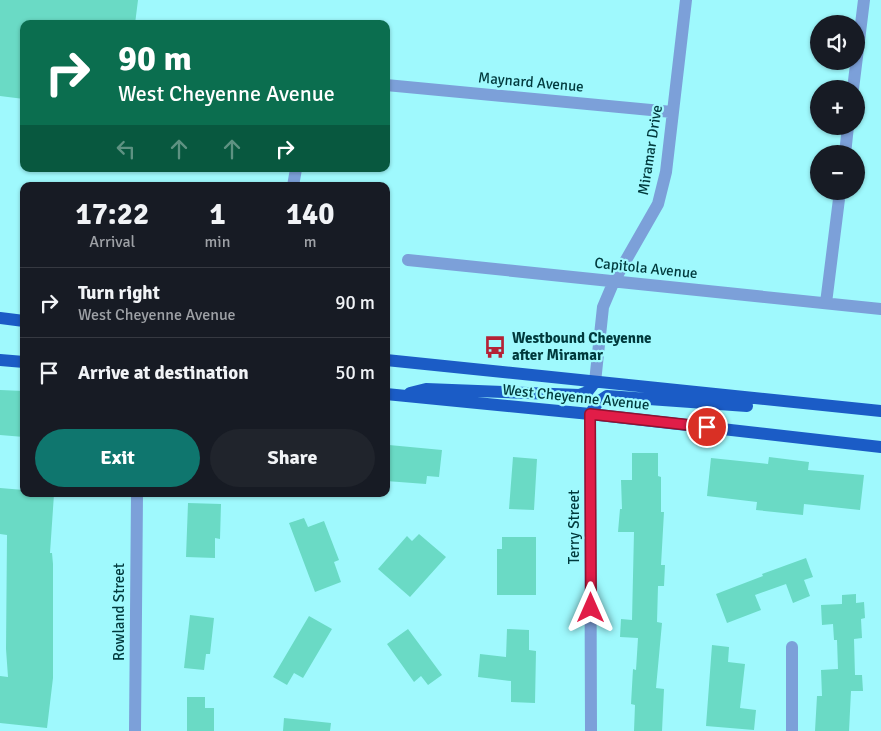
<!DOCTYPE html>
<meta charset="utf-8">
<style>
body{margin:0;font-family:Signika,sans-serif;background:#20242c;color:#f1f3f6;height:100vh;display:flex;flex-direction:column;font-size:19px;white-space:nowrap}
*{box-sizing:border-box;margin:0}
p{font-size:16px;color:#9ea1a6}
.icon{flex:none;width:28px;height:28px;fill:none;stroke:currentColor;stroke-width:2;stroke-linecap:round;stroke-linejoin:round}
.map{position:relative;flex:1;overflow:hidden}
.side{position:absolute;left:20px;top:182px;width:370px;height:315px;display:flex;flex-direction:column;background:#171b24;border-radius:10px;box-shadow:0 1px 4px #0004}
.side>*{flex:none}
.guide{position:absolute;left:20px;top:20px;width:370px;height:152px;border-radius:10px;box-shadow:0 1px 4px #0004;background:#0b6e4f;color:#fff;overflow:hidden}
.fabs{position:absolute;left:810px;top:15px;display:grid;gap:10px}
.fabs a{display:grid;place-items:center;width:55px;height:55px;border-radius:50%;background:#171b24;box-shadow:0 1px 4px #0004;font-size:25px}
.pin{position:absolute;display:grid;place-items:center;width:42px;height:42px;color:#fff;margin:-21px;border:2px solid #fff;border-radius:50%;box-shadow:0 1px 5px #0007}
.me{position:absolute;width:55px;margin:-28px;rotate:0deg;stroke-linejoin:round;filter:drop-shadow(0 0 4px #0008)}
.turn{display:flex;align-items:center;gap:18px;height:105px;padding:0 15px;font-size:22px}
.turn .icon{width:65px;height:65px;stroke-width:2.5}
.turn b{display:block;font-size:35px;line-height:42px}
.lanes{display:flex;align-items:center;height:48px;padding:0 15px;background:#0003;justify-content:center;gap:25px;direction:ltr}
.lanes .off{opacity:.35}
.eta{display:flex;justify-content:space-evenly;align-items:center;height:85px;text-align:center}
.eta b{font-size:30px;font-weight:700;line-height:35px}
.cta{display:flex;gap:10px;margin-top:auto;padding:10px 15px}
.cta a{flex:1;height:58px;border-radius:30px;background:#0f766e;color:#fff;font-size:20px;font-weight:700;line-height:58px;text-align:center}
.cta a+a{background:#20242c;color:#f1f3f6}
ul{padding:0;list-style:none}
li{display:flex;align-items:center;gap:15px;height:70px;padding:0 15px;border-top:1px solid #363941}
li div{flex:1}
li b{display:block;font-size:19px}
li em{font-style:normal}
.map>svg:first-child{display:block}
</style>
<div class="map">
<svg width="881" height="731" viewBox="0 0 881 731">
<rect width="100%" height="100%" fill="#9ff9fd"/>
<path fill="#6adac5" d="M0 0H138L135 24H24V99L0 96Z
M0 390 24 391V437L0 435Z
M389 445 442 450 439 477 427 476 426 484 386 481V451H388Z
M632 453H658V476L661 477V512H664L661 565H665L664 586H658L657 622 662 623 656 688 664 689 662 731H634L635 705 631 704 633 669 636 670 638 638 620 637 621 619 632 620 634 532H618L620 509H622L621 480H632Z
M513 457 537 459 534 510 509 509Z
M769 457 809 462 808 470 864 475 860 510 804 504 803 515 756 510 757 502 707 496 711 458 768 464Z
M0 488 24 490V494H54L50 553H52L53 564V678L47 728 0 723V676L8 677 6 649 7 535 0 534Z
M188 503 221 504 220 539 215 538V558L186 557Z
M304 518 308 527 324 521 339 560 334 562 341 582 315 592 289 523Z
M419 534 446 557 410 597 378 569 407 536 412 541Z
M502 537H536V595H497V549H502Z
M806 558 813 577 804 580 810 596 793 603 786 584 755 595 761 610 727 623 716 594 763 576 762 574Z
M856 594V603L864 602 865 618 861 619 862 638 854 639 855 675H862L863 691H851L849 731H815L817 696H822L821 670 838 669 837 640H834L833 624 822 625 821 605 842 604V595Z
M190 615 214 618 210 654H206L204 670 184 668Z
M309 616 332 629 303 678 294 673 287 685 273 677Z
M408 629 442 675 428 685 421 676 414 682 387 644Z
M507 629 529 630V650L536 651 535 703 511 702V681L478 677 480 654 506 657Z
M712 645 729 647 728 662 745 664 740 708 756 710 754 730 706 726Z
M187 697H205V708H214V731H187Z
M284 718 331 723 330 731H283Z"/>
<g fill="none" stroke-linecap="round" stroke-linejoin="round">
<path stroke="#7ca0d9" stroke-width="12" d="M386 85 672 112
M853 89 864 0
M845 154 848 126
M293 186 296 169
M408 260 881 309
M826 303 840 191
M595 382 603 307 614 281 658 204 666 172 686 0
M590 414 591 731
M792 647V731
M135 731 137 494"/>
<path stroke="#1b5cc6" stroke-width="12" d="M0 318 24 321
M0 360 24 362
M386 360 881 411
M410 393 426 389 579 395 587 392 595 382
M386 394 590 414 881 447
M590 414 598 402 607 396 747 406"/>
</g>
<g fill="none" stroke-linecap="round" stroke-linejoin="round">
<defs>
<path id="route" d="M591 608 590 414 707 427"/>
</defs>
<use href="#route" stroke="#92132f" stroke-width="12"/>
<use href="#route" stroke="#e11d48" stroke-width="9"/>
</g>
<defs>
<symbol id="bus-bare" viewBox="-9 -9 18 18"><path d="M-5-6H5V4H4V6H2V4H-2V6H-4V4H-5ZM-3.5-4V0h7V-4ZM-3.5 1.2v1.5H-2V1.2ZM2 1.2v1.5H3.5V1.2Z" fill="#b42236" stroke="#9ff9fd" stroke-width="2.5" paint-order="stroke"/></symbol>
</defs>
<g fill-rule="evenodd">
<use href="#bus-bare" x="479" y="331" width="32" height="32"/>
</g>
<g text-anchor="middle" stroke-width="4.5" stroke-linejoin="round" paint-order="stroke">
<g font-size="15" fill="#00393c" stroke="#9ff9fd">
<text transform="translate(531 82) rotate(5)" y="5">Maynard Avenue</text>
<text transform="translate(650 150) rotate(-81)" y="5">Miramar Drive</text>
<text transform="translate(646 268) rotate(6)" y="5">Capitola Avenue</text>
<text transform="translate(576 397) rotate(6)" y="5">West Cheyenne Avenue</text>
<text transform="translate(574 527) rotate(-90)" y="5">Terry Street</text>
<text transform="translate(119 612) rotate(-90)" y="5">Rowland Street</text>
</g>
<g font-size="15" font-weight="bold" fill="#00393c" stroke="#9ff9fd" text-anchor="start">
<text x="512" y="343">Westbound Cheyenne<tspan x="512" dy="17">after Miramar</tspan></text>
</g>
</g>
</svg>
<div class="fabs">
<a><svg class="icon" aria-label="sound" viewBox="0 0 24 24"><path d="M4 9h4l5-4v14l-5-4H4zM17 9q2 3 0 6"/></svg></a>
<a>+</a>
<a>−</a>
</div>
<div class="pin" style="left:707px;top:427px;background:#d93025"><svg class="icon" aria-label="arrive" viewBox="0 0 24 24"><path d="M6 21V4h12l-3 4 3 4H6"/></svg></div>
<svg class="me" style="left:591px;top:608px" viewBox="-20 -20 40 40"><path d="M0-17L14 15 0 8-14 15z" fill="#e11d48" stroke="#fff" stroke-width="4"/></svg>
<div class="guide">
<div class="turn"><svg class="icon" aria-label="right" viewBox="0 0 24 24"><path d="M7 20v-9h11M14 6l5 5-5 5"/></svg><div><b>90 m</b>West Cheyenne Avenue</div></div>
<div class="lanes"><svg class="icon off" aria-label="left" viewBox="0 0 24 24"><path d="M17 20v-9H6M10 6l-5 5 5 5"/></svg><svg class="icon off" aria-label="ahead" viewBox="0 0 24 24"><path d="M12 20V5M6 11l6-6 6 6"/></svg><svg class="icon off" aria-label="ahead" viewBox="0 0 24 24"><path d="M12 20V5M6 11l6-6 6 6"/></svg><svg class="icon" aria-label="right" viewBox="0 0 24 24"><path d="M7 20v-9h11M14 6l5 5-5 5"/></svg></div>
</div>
<section class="side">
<div class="eta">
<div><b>17:22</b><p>Arrival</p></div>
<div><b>1</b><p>min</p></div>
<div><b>140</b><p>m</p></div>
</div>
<ul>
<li><svg class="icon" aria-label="right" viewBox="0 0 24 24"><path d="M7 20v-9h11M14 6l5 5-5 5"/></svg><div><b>Turn right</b><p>West Cheyenne Avenue</p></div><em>90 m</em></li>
<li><svg class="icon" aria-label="arrive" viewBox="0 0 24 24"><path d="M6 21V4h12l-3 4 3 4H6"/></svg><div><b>Arrive at destination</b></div><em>50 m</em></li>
</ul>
<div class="cta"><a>Exit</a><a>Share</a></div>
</section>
</div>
